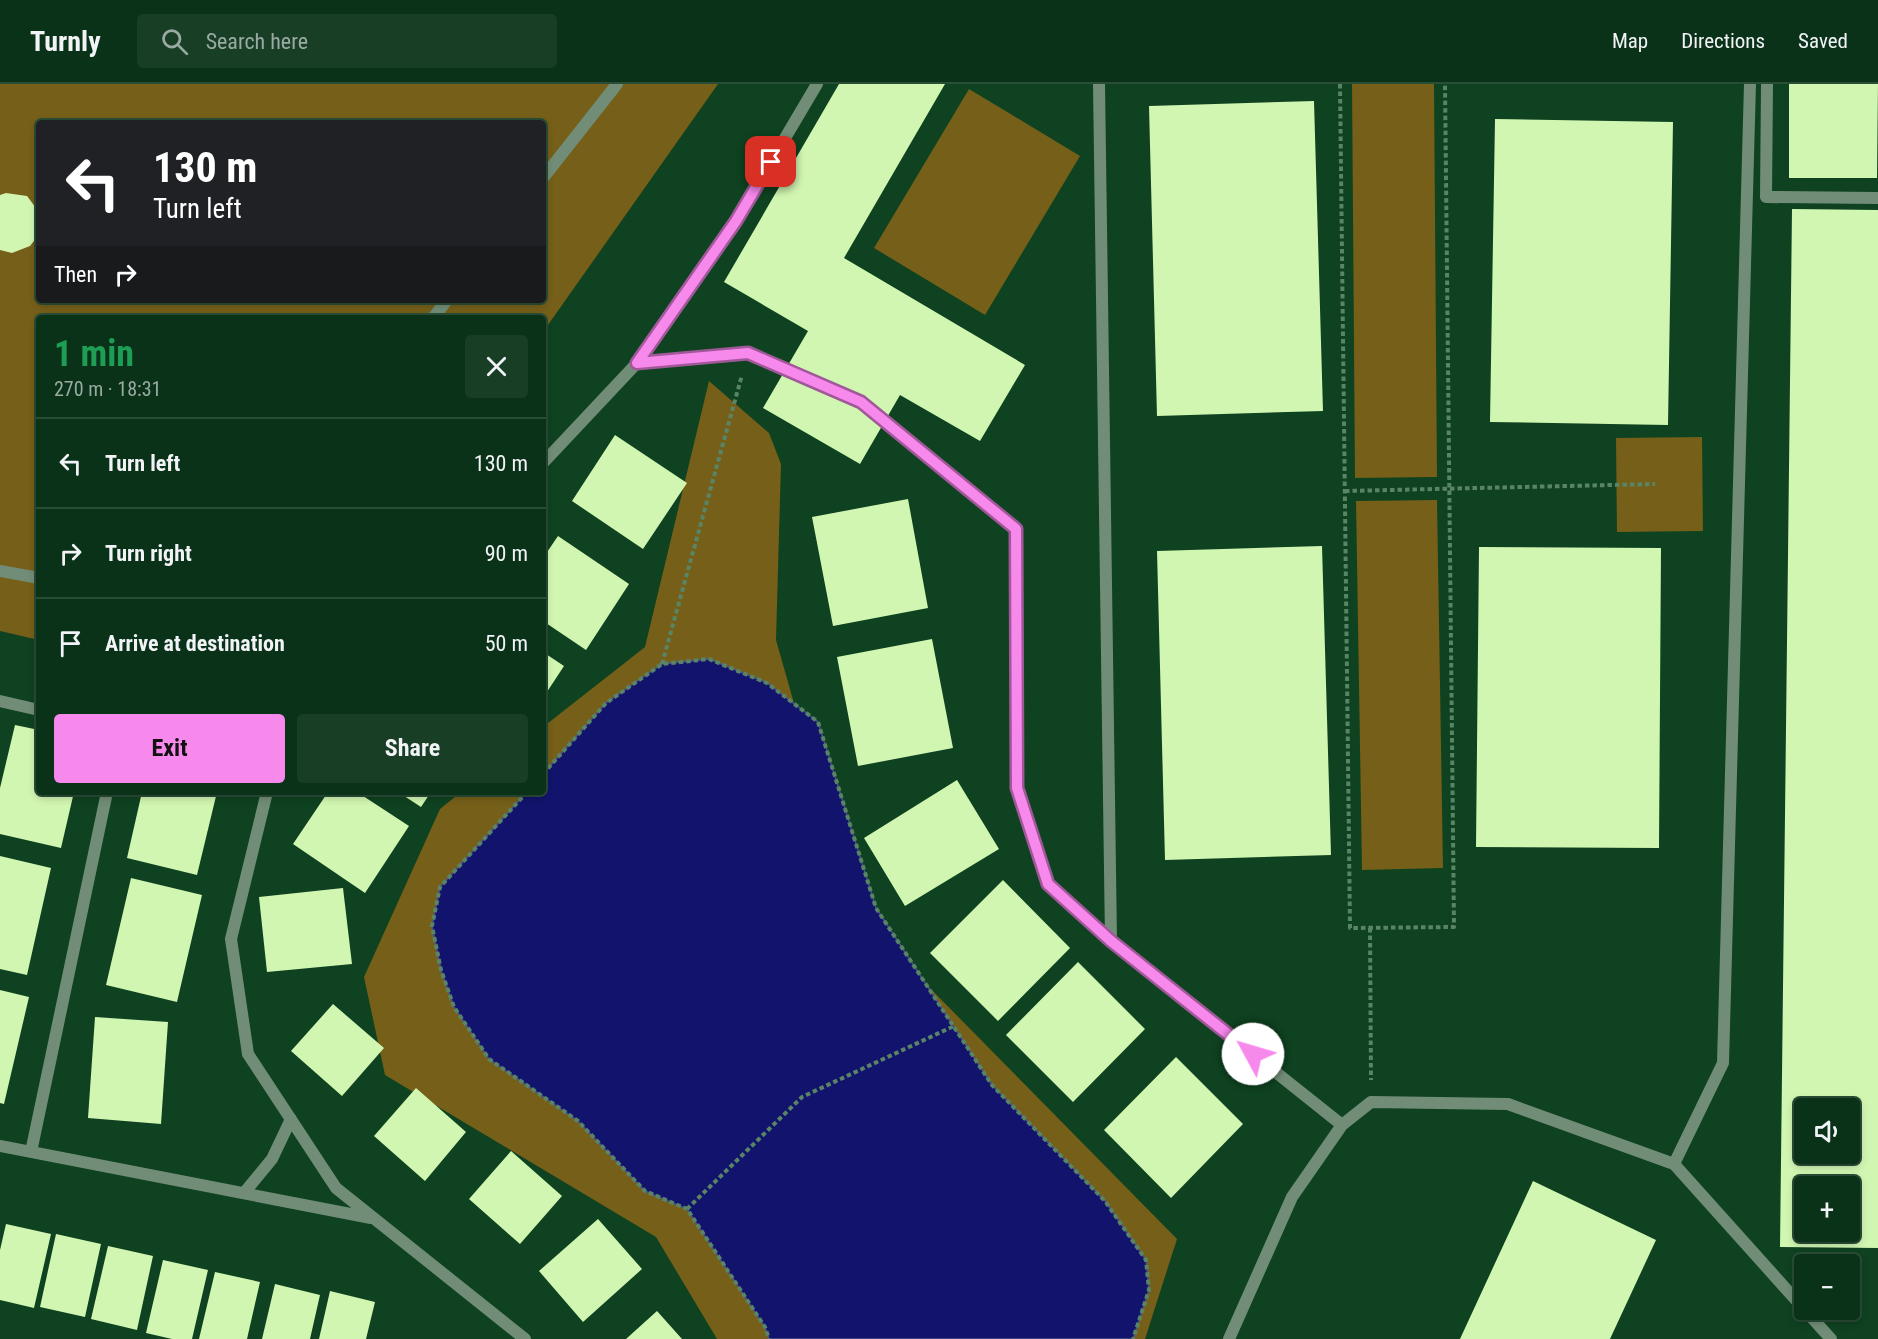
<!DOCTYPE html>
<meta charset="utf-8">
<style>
body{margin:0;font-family:"Roboto Condensed",sans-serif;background:#183e25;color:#f1f3f6;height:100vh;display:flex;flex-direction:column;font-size:22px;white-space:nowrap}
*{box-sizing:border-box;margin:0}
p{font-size:20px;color:#99aaa2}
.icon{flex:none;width:33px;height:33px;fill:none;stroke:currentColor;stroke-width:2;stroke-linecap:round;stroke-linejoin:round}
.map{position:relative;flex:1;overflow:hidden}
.side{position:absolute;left:36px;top:231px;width:510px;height:480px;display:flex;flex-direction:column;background:#0a3218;border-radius:6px;box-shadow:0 3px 9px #0003,0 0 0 2px #2a4d37}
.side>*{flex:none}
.guide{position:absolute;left:36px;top:36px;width:510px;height:183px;border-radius:6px;box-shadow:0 3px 9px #0003,0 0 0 2px #2a4d37;background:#202124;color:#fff;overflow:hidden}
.controls{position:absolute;left:1794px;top:1014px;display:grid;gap:12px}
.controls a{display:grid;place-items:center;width:66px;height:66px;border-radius:6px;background:#0a3218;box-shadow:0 3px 9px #0003,0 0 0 2px #2a4d37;font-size:30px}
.pin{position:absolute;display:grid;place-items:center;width:51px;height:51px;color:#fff;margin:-26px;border-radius:12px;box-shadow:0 3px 9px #0006}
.me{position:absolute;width:66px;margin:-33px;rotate:309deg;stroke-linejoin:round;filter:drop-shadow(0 0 4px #0008)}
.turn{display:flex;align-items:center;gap:21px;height:126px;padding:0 18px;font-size:27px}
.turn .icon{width:78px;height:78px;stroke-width:2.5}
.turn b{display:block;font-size:42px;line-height:51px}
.then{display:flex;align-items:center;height:57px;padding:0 18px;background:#0003;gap:12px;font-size:22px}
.round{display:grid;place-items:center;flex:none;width:63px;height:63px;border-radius:6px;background:#183e25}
.overview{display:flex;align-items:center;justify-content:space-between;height:102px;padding:0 18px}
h1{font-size:36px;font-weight:700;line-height:45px;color:#1e9e55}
.primary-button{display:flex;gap:12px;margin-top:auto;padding:12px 18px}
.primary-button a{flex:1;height:69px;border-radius:6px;background:#f788ec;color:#111;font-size:24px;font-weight:700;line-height:69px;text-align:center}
.primary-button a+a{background:#183e25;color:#f1f3f6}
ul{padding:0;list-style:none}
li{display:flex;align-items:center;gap:18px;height:90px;padding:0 18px;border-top:2px solid #2a4d37}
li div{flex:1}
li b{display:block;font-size:22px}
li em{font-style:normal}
header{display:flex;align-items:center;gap:36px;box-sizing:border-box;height:84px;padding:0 30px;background:#0a3218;border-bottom:2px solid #2a4d37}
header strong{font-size:28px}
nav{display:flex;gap:33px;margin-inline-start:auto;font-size:21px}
.search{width:420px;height:54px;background:#183e25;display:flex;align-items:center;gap:15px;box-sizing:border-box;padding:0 21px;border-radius:6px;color:#99aaa2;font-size:22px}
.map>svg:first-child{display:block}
</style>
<header>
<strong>Turnly</strong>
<div class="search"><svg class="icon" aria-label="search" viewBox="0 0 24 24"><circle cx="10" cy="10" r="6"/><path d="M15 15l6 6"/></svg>Search here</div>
<nav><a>Map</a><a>Directions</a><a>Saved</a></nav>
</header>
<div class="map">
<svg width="1878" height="1255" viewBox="0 0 1878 1255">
<rect width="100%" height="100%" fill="#0e4220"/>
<path fill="#755f19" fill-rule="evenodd" d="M0 0H718L543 248V234H39V556L0 547ZM39 39H543V216H39Z
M1352 0H1434L1437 393 1355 394Z
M969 5 1080 72 985 231 874 164Z
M709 297 769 349 781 380 776 556 853 826 1177 1155 1145 1255H717L656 1153 385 991 364 893 440 725 461 708H543V643L645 563Z
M1702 353 1703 447 1617 448 1616 354Z
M1437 416 1443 784 1362 786 1356 417Z"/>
<path fill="#12136c" stroke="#4a558b" stroke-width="1.5" d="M709 575 767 599 818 638 876 824 992 1001 1105 1117 1146 1176 1149 1206 1133 1255H769L765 1243 687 1125 645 1107 578 1037 489 975 454 923 441 886 432 842 440 803 527 708H543V690L606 619 662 580Z"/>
<path fill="#d1f6b1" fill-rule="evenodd" d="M839 0H945L844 174 1025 281 980 357 900 311 860 380 763 324 808 247 724 198Z
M1789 0H1878L1877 94H1789Z
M1314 17 1323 327 1157 332 1149 22Z
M1495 35 1673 38 1668 341 1490 338Z
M6 109 27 112 39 128 37 153 30 162 12 169 0 166V111Z
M1792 125 1878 126V1164L1780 1163ZM1804 1024H1850V1070H1804ZM1804 1102H1850V1148H1804Z
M615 351 687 399 643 465 572 417Z
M908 415 928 524 833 542 812 433Z
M558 452 629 500 586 566 543 537V474Z
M1322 462 1331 771 1165 776 1157 467Z
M1479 463 1661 464 1659 764 1476 763Z
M932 555 953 664 858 682 837 573Z
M543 568 564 582 543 614Z
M15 641 39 646V708H74L61 764 0 750V704Z
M957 696 999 765 905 822 864 754Z
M142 708H217L197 791 127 774Z
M328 708H357L409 742 365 809 293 760Z
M398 708H431L421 723Z
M0 772 51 784 27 891 0 885Z
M131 794 202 811 177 918 106 901Z
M1003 796 1070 864 998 937 930 869Z
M343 804 352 880 267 888 259 813Z
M1078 878 1145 945 1073 1018 1006 951Z
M0 906 29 913 4 1020 0 1019Z
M333 920 384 964 342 1012 291 967Z
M95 933 168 938 161 1040 88 1034Z
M1176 973 1243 1040 1171 1114 1104 1046Z
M416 1004 466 1048 425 1097 374 1052Z
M511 1067 562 1112 520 1160 469 1115Z
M1533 1097 1656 1156 1610 1255H1460Z
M598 1135 642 1185 583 1238 539 1187Z
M6 1140 51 1150 34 1224 0 1216V1166Z
M56 1150 101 1160 85 1233 40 1223Z
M108 1162 153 1172 137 1246 91 1235Z
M163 1176 208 1186 192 1255H172L146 1249Z
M215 1188 260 1198 247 1255H199Z
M275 1200 320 1211 310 1255H262Z
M330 1207 375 1218 366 1255H319Z
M657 1227 682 1255H626Z"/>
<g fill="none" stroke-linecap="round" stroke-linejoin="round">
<path stroke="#598566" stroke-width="4" stroke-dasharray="4.5 3" stroke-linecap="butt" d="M1340 0 1350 844 1454 843 1445 0
M1345 407 1655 400
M662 580 742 291
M543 690 606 619 662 580 709 575 767 599 818 638 876 824 992 1001 1105 1117 1146 1176 1149 1206 1133 1255
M527 708 440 803 432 842 441 886 454 923 489 975 578 1037 645 1107 687 1125 765 1243 769 1255
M1370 844 1371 996
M687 1125 802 1013 954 942"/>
<path stroke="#728d77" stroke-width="12" d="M1099 0 1111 857
M1767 0 1766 113 1878 114
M543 94 617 0
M433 234 447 216
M637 279 748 269 861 317 1016 445 1017 704 1048 800 1111 857 1342 1041
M543 379 637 279 736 137 817 0
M0 487 39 494
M0 617 39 626
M267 708 231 855 248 970 336 1104 525 1255
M0 1062 371 1134
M31 1068 107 708
M1674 1080 1831 1255
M244 1109 272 1075 291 1035
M1229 1255 1292 1113 1342 1041 1371 1018 1508 1020 1674 1080 1723 979 1750 0"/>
</g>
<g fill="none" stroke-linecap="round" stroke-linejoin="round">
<defs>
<path id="route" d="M771 78 736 137 637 279 748 269 861 318 1016 445 1017 704 1048 800 1111 857 1253 970"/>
</defs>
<use href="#route" stroke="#a15899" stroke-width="15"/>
<use href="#route" stroke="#f788ec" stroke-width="10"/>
</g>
</svg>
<div class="controls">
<a><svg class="icon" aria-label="sound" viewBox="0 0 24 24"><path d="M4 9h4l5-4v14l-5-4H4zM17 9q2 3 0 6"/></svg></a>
<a>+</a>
<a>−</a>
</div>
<div class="pin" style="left:771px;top:78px;background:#d93025"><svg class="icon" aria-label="arrive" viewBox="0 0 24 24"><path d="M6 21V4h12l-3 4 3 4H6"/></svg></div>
<svg class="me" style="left:1253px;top:970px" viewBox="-20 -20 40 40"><circle r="19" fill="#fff"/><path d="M0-13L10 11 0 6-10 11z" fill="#f788ec"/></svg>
<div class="guide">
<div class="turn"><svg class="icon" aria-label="left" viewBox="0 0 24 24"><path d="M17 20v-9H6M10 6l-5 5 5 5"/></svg><div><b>130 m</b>Turn left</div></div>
<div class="then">Then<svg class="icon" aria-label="right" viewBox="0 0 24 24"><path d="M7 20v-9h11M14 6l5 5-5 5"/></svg></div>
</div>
<section class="side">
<div class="overview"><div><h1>1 min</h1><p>270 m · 18:31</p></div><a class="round"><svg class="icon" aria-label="close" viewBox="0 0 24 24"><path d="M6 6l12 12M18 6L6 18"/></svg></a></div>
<ul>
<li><svg class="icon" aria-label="left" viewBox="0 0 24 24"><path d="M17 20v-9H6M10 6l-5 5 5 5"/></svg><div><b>Turn left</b></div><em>130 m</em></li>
<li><svg class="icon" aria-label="right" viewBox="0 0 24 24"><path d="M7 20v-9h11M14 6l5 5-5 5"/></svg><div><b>Turn right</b></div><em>90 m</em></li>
<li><svg class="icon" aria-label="arrive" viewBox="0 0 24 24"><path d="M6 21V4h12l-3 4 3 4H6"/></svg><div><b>Arrive at destination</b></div><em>50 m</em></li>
</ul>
<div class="primary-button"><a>Exit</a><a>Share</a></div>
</section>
</div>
